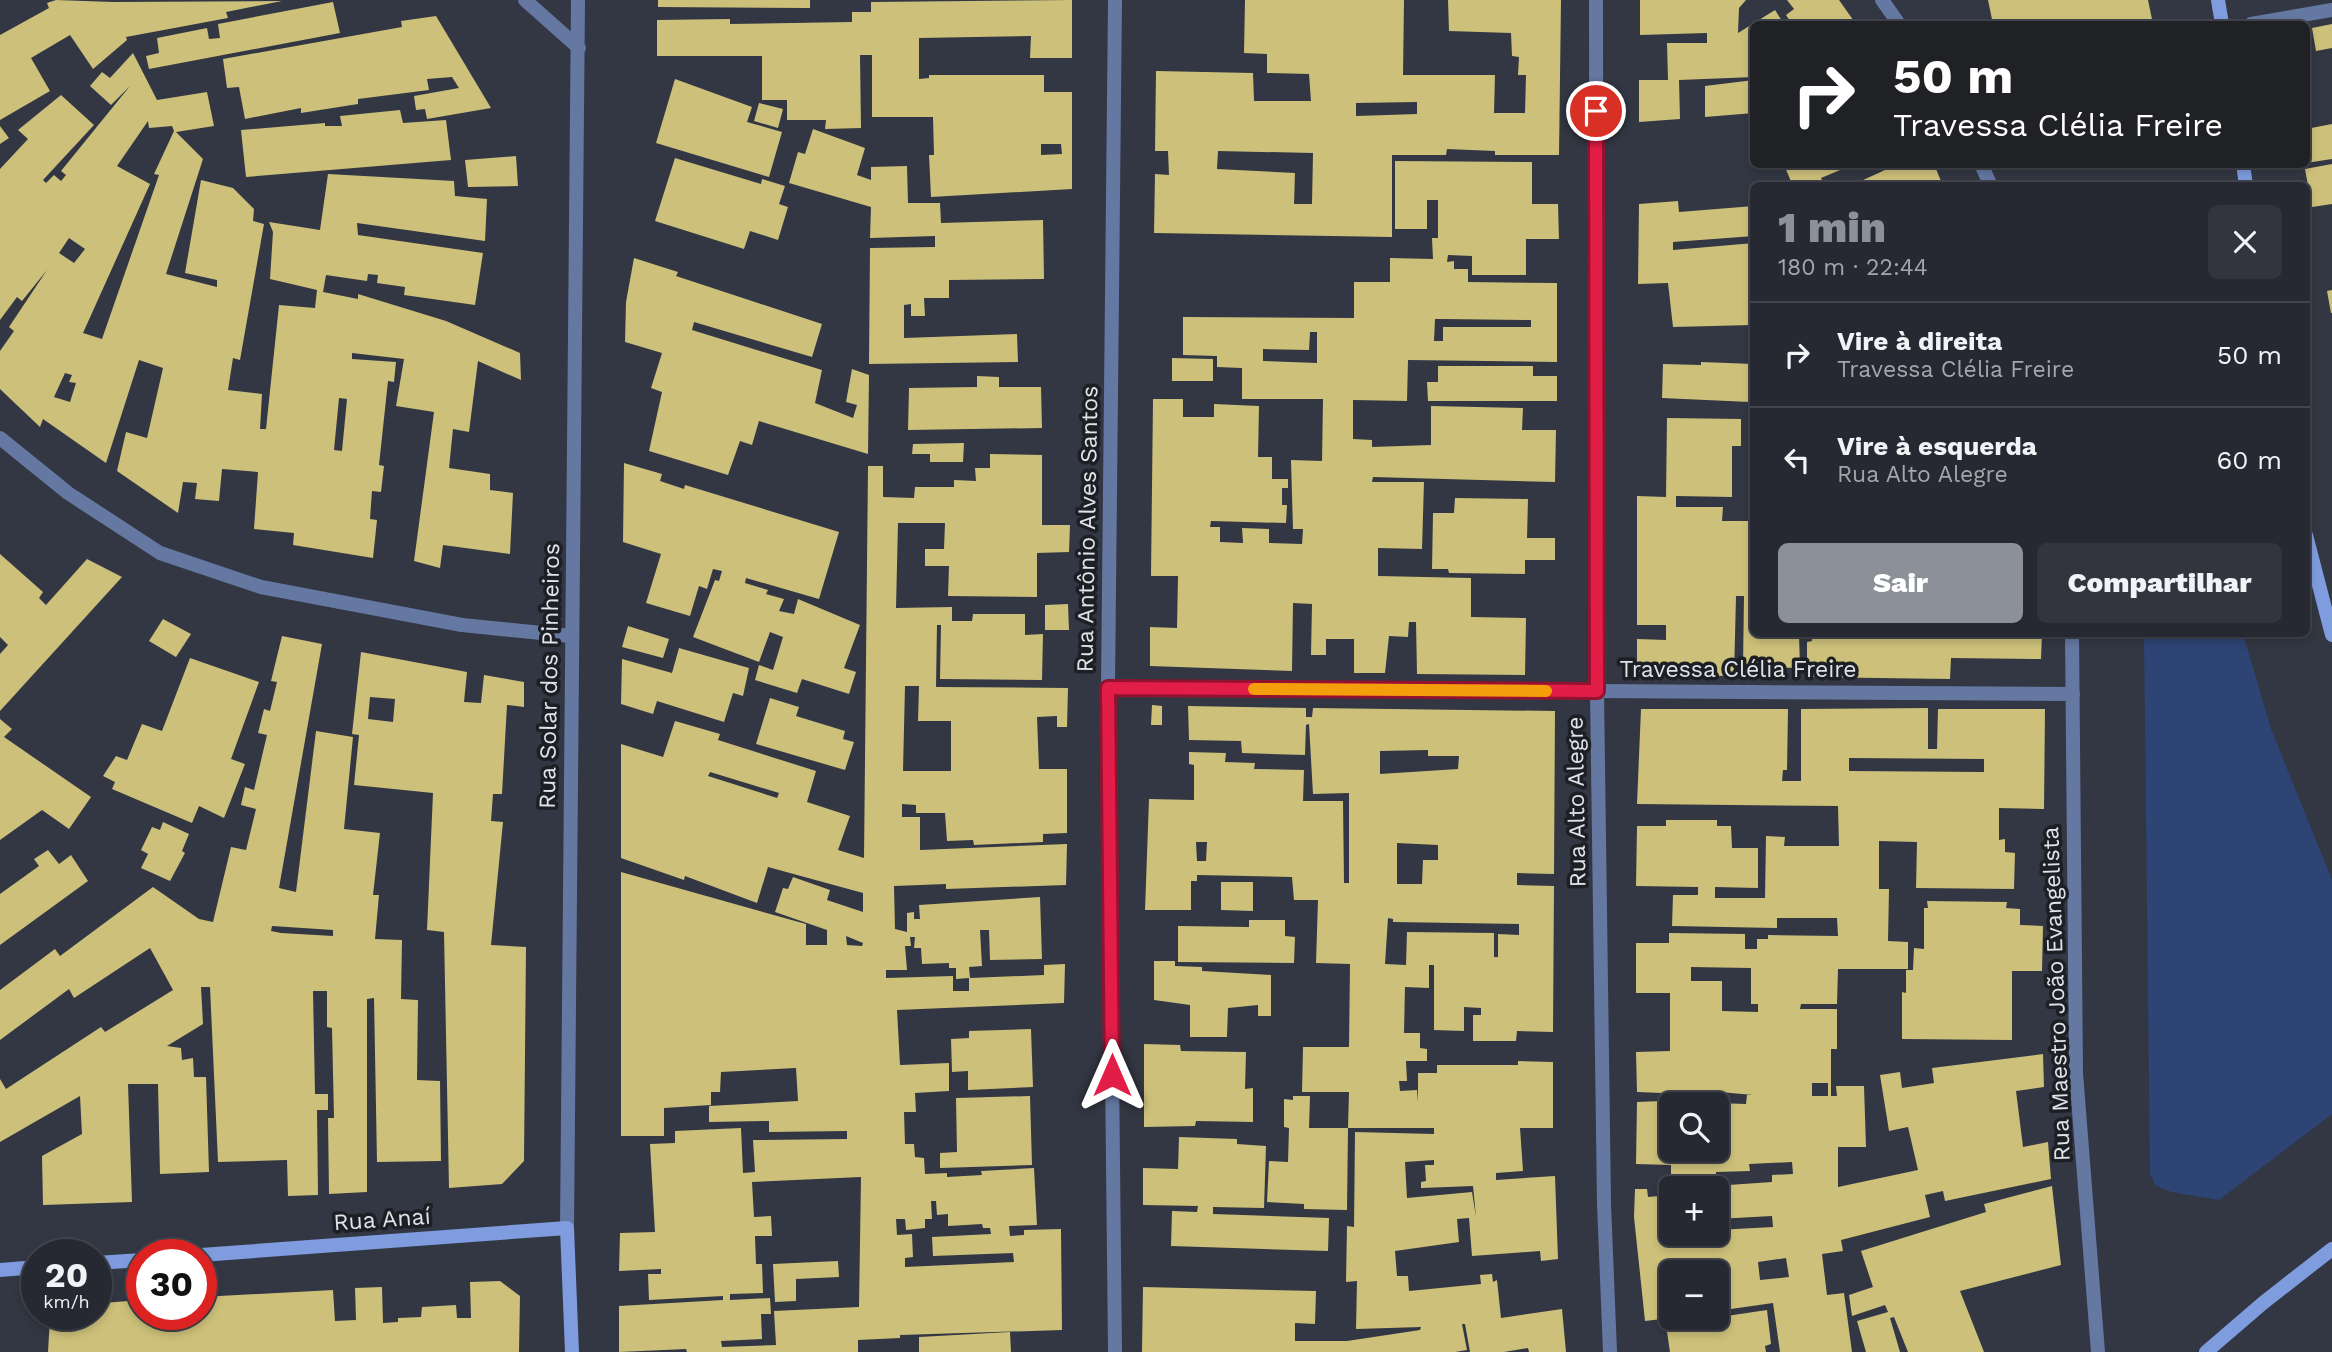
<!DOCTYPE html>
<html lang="pt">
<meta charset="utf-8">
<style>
body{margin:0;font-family:"Work Sans",sans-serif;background:#32353e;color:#f1f3f6;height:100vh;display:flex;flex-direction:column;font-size:26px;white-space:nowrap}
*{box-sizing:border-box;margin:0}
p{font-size:23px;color:#a4a6ac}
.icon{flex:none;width:38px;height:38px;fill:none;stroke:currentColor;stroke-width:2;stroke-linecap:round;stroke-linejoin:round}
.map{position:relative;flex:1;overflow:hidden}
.sheet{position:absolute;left:1750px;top:182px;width:560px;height:455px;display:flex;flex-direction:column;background:#262932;border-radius:10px;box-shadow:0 4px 10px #0003,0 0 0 2px #42454d}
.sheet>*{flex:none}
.banner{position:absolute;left:1750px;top:21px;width:560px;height:147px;border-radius:10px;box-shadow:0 4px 10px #0003,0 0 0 2px #42454d;background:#202124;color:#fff;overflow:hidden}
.tools{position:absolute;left:1659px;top:1092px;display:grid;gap:14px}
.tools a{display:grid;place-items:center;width:70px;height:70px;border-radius:10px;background:#262932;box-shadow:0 4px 10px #0003,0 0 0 2px #42454d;font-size:35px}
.speed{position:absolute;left:21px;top:1239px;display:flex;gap:14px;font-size:35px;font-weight:700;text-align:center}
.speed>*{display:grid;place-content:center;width:91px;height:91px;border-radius:50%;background:#262932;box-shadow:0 4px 10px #0003,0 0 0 2px #42454d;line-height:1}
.speed small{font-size:18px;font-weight:400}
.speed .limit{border:10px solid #d22;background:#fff;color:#111}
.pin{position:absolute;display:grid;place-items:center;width:60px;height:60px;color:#fff;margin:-30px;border:4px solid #fff;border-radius:50%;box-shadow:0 2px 7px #0007}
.me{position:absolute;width:77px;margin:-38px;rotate:0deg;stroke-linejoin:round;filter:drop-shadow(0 0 5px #0008)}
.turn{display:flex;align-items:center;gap:24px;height:147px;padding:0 28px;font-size:32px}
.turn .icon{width:91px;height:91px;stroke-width:2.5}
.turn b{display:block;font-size:49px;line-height:60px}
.round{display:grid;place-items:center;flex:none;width:74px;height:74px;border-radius:10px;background:#32353e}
.head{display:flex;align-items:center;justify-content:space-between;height:119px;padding:0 28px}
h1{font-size:42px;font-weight:800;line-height:52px;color:#8c9099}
.action{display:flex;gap:14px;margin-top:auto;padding:14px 28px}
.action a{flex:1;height:80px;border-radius:10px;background:#8c9099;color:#fff;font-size:28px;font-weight:800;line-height:80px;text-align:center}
.action a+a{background:#32353e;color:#f1f3f6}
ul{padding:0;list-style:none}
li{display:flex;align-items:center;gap:21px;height:105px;padding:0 28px;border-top:2px solid #42454d}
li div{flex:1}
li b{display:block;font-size:26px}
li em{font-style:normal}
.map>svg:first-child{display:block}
</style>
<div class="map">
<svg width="2332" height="1352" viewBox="0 0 2332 1352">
<rect width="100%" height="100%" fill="#323743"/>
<path fill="#2e4475" d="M2144 634H2243L2271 729 2332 880V1114L2219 1200 2171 1192 2155 1185 2150 1173Z"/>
<path fill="#cdc07a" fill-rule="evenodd" d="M56 0 113 2 282 1 226 12 228 18 126 37 127 40 93 69 70 35 31 58 50 91 0 120V35L49 8 47 3Z
M658 0H810V8L658 7Z
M1072 0V58H1030L1031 36 919 38V79L929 78V75H1044V92H1072V189L931 197 929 155H934L933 117H872V55H860L861 128 825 129 826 120H787V100H762V56H657V20L730 19V24L852 22V12H871V2ZM1041 144H1061L1062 154 1041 155Z
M1245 0H1404L1403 75H1495L1494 113H1525L1526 75H1518L1519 57 1512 56 1511 33 1449 31 1448 0H1561L1559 155H1495V151L1447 149 1446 155H1392V237L1154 233 1155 174 1169 175 1168 151H1155L1156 71 1253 73 1254 101H1311L1309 74 1267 73V54L1244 53ZM1417 102V114L1356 116V103ZM1218 151 1313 153 1312 204H1294L1295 173 1217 169Z
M1640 0H1746L1739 8 1738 33 1775 10 1784 24 1790 21 1786 15 1794 9 1787 0H1839L1856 24H1754V77L1679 80 1680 119 1639 122V80H1668L1667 43H1707V33L1640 35Z
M1988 0H2148L2153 24H1993Z
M333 2 340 33 149 69 146 56 159 53 157 38 207 28 209 39 220 38 218 24Z
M436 16 491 108 427 119 425 109 416 110 414 96 459 88 452 77 427 79 429 90 358 99V104L301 113V108L245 119 239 87 227 88 223 59 402 27 401 21Z
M2332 24V48L2316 51 2312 28Z
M133 53 157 100 207 92 214 126 176 132 203 159 166 274 217 287V280L185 273 201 180 233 188 254 209 253 221 264 224 240 360 233 358 228 390 262 394 260 429H266L279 305 315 308 317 290 270 279 273 232 269 222 320 230 328 174 454 181 455 196 487 199 485 241 357 223 358 235 483 253 475 305 404 295 405 287 377 283 378 275 368 274 367 281 326 275 323 292 358 299V294L446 321 520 353 521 380 478 361 469 432 453 429 449 468 490 474V490L513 493 510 554 443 545 440 568 414 561 434 412 396 406 404 359 352 353V359L396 362 394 382 388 381 379 465 384 466 381 492 372 491 370 519 377 520 373 558 293 545 294 533 254 529 258 472 222 469 219 501 195 499 197 483 183 482 178 513 117 471 126 432 147 438 163 368 139 360 106 463 43 419 40 427 0 389V351L14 331 9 327 47 270 22 301 17 297 0 320V169L28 139 18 130 61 95 94 125 43 180 46 183 54 175 61 181 66 175 61 171 130 86 111 105 90 86 102 72 110 78ZM148 121 149 128 172 126 174 131 154 174 159 175 102 339 83 333 150 184 117 166ZM69 238 85 249 74 263 59 253ZM65 373 72 375 69 382 76 383 70 402 54 397ZM339 398 347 399 342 451 334 450Z
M675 79 752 107 747 122 782 132 769 177 656 143Z
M1754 80V113L1705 117V86Z
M759 103 783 109 778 128 754 121Z
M400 110 403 123 446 120 451 160 246 177 241 130 325 123V126H342L340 116Z
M2332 124V159L2306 163V129Z
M0 126 9 138 0 144Z
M813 129 865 148 857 175 871 180V167L907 166 908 203H940L941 223 1043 220 1044 279 949 280V298H924L925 316H911V304L904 305V338L1017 334 1018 362 869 364 870 248 935 247V236L870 238 871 207 789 183 798 152 805 154Z
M516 156 518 186 468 187 465 160Z
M675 158 761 184 762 179 785 186 779 204 788 207 778 240 750 231 744 249 655 221Z
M1395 161 1532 162V204H1558L1559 239H1526V275H1472V256L1448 255 1447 262 1454 261V269H1468V282L1557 283V362L1408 360 1407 401 1353 400V439L1372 440V447L1431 445V406L1523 408 1522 430H1556L1555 482 1373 477 1372 482H1424L1422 549 1378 548V576L1471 578V617L1526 618 1525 675 1417 674 1416 622H1409L1408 637 1389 636 1385 673H1354V639H1326V655H1311L1312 604 1293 603 1292 671 1150 666V627L1177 628 1178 576H1151L1153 399H1183V417H1214V404L1259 406 1258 457H1272V479H1288V488H1282V505H1287L1286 523 1211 521 1210 527H1220V542L1243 543 1242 528 1269 529V543L1302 544 1303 529H1293L1291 460 1322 461 1323 399H1242V368L1217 367V356L1183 355V317L1354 318V282H1390V258L1433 259 1432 238H1438V200H1427V229H1395ZM1435 319H1442L1531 320V327H1443V341H1434ZM1310 332H1317V363L1263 361V349L1309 350Z
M1883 164H1934L1943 186H1850L1885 170Z
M2020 164H2042V166L2021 170Z
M2332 164V204L2312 207 2305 169Z
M1784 165H1852L1821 178 1825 186H1793Z
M1678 201 1679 212 1754 206V236L1673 242V250L1754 243 1752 325 1673 327 1668 283 1638 284 1639 204Z
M634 258 678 272 676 276 822 324 812 357 694 322 692 330 822 370 815 403 853 418 857 405 846 402 852 369 869 375 868 454 759 421 752 445 740 441 728 475 649 451 662 392 651 388 662 353 625 342 626 302Z
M2332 290V313H2331L2327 291Z
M1172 358 1213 359V381H1172Z
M1701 362 1754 364V432H1749L1750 402 1662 398 1663 364 1701 365Z
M1438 366H1533V376H1557V401H1428L1427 382H1438Z
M977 376 999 377V387H1041L1042 428 908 430 909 388 977 387Z
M1667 418 1741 419V446H1732V497L1676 496V507H1723L1722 521H1754V578H1750V587H1754V634H1799L1800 668 1743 667 1744 596H1736L1734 676 1637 675V639L1666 640V625H1637V496L1666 497Z
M964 443 963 462H930V454H912L913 444Z
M990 454 1042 455V525H1070L1069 552 1037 553V597L948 596 949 566H925V549H944L945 523H898L896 608 952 607V621H972L973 614H1025V635L1043 634 1042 680 940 679 941 625H937L936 687 1068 688 1067 727H1057V716L1037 717 1039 769H1067V833L1043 834V842L974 845 973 840 947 841 945 813H916V805L902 804V817H920V850L1067 844 1066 885 946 889V884L894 886 895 929 907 932V913L914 912V919H920L919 905 1040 897 1042 959 990 960 989 930H980L982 966 969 967 970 978 1044 975V965L1065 964 1064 1003 897 1010 900 1065 949 1063V1091L915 1093 916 1112H904L905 1144H914L915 1157 924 1158 925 1174 947 1173V1177L982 1175 981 1171 1034 1168 1037 1225 1009 1226 1010 1236 1024 1235V1230L1061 1229 1062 1330 900 1335V1338L858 1340V1352H687L686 1349 619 1352V1306L723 1300V1296L649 1300 648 1274H661V1269L619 1271 620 1233 655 1232 650 1144 675 1143V1131L741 1128 743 1173 755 1172 753 1140 847 1139V1131L769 1132V1121L709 1122V1106L798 1101 796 1068 721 1072 720 1092H711V1105L664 1108V1136H621V872L806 924V945H827V930L775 912 783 888 788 889 793 877 830 890 827 900 863 912V893L768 867 757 903 685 876 684 880 621 858V744L663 757 675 721 720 734 718 740 816 771 807 802 850 816 838 850 864 858 868 466H883V497L914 498 915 487H954V480L976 481 975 468H990ZM905 686H919L918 721H951V771H903ZM710 772 779 793 777 798 708 776ZM846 936 863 943 862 946 847 945ZM910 937H915L914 948H921L922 964 949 963V968H956V979L969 978V991H953V976L886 978V970H907L905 946H911ZM861 1177 859 1307 774 1311 776 1345 722 1347 721 1341 762 1339 761 1314H771L770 1298 730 1300V1294L763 1293 762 1264H756L755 1236H772L771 1216 754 1217 752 1182ZM931 1201H936L937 1215 948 1214V1226L982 1224 983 1228H990L991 1234 932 1237 933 1256 1013 1253 1014 1262 905 1267V1258L913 1257 912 1234 897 1235 896 1219H905L906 1230 925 1228V1219H932Z
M624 463 662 474 660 481 684 489 685 485 839 532 819 599 746 578 745 583 768 590 766 594 784 599 779 611 794 614 798 599 860 625 844 668 856 672 849 694 802 679 797 693 755 680 759 665 773 670 783 637 770 632 759 662 693 637 715 580 719 581 722 571 713 569 707 589 699 586 690 616 646 603 661 554 623 542Z
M1455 498 1528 499 1527 538H1555V560H1525V574L1449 573 1448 569H1432L1433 513H1454Z
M0 554 43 592 39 598 46 605 87 559 122 577 0 711V654L8 645 0 637Z
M1068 604 1069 630H1045V605Z
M163 619 191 634 176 657 149 641Z
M628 626 669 639 663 658 622 647Z
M1812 634H1875V637L1896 638 1906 634H2042L2041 659 1951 658 1950 679 1807 677V642L1812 641Z
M282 636 322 644 279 888 296 892 316 731 353 737 344 829 380 833 373 895H379L375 939 402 940 401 999 418 1000 417 1080 440 1081 441 1161 377 1162 374 998 367 999V1192L329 1194 328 1118H334L332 1028 327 1027V991H313L315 1094H328V1110H317L318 1195 288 1196 287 1160 218 1162 210 987H201L203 1024 167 1046 181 1048 182 1060 193 1058 194 1077H206L209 1172 160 1174 158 1084H128L132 1202 43 1205 42 1156 82 1134 80 1096 0 1142V1079L6 1089 101 1027 105 1032 173 990 150 948 74 998 69 989 0 1040V990L55 949 60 956 153 887 199 919 213 922 231 847 246 850 256 809 241 805 245 787 254 790 267 735 258 733 264 709 270 711 277 682 271 681ZM272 926 333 930V936L281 933 271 931Z
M679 648 749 668 743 696 733 693 724 722 657 701 653 714 621 704 622 659 672 673Z
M361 652 467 672 464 702 481 703 484 675 524 682V707L507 705 502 794H493L491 821 503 822 491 945 526 947 524 1161 502 1184 449 1188 444 932 427 930 433 793 354 785 359 735 352 734ZM370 697 395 699 393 722 368 719Z
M190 658 259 682 231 759 245 764 224 818 199 806 192 823 112 789 115 782 103 776 116 756 127 760 142 724 162 731Z
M770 698 799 707 796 716 845 731 843 739 854 742 845 770 756 744Z
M1152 705 1162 706V725H1151Z
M1188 706 1306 708V717H1312L1313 708 1555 711 1554 874 1517 873V885L1554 886 1553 1032 1517 1031 1516 1041H1473V1015H1481V1008L1464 1007V1031L1434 1030V965H1429V988L1405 987 1404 1033H1420V1048L1427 1049V1061H1406L1407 1081H1399L1400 1091 1417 1090 1418 1102V1073H1437V1065H1518V1061L1553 1062V1128H1520L1523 1171 1496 1173V1180L1555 1176 1558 1259 1541 1261 1540 1251 1472 1256 1469 1218 1457 1219 1459 1242 1395 1251 1397 1276H1408L1409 1291 1481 1284 1480 1275 1492 1274 1493 1282 1497 1280 1501 1318 1562 1309 1566 1352H1529L1528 1348 1504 1352H1470L1465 1324H1462L1467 1350 1455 1352H1142L1143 1287 1316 1291 1315 1324 1295 1323V1341H1347L1420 1330 1421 1327 1356 1329 1357 1281 1346 1282 1347 1226 1354 1227 1355 1132 1434 1134V1128H1348L1349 1092H1302L1303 1047H1349L1350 964 1316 963 1318 900H1294L1292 877 1197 875V881H1191V910H1145L1149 799 1194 800V765L1189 764V752L1226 753 1225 762 1255 763 1254 769 1304 770 1303 801H1343L1344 883H1349V793L1313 794 1309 724 1306 725 1305 755 1242 753 1241 741 1189 740ZM1428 750V756H1459L1458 769 1380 774V751ZM1196 842H1207L1206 861H1197ZM1397 843 1438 845V860H1423L1422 884H1397ZM1388 918 1393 919V922L1519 924V935L1498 934V957H1494V933L1407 932 1406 965 1385 964ZM1434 1160V1165H1425L1426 1181 1421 1182V1188L1473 1186 1476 1217 1472 1192 1407 1198 1405 1162Z
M1928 708V749H1937L1938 709H2045L2044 809 1999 808V840L2005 839V852L2015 853 2014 889 1916 888 1917 842 1879 841V889H1889L1888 941 1908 942V969H1838L1837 1004H1801L1800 1009H1837V1049H1831V1096H1837L1836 1086H1864L1866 1147H1838V1187L1918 1170 1908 1127 1889 1131 1880 1075 1900 1072 1902 1088 1934 1083 1932 1068 2043 1054 2044 1087 2016 1091 2023 1147 2048 1142 2051 1179 1945 1201 1943 1191 1925 1195 1930 1217 1841 1240 1843 1251 1822 1254 1827 1295 1844 1293 1852 1352H1780L1773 1303 1717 1311V1272H1671V1318L1645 1321 1634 1217 1635 1189H1647L1648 1197 1671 1195V1234H1717V1230L1773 1227 1772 1216 1717 1219V1188L1714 1186 1772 1182V1175L1793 1174 1792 1162 1749 1164 1750 1171 1716 1172V1176L1671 1175V1165L1636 1164 1637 1102 1662 1101V1093L1637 1092 1636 1052 1670 1051V993H1636V943H1669V933L1745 934V949H1757V939H1768V935L1838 936 1837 918H1777V928L1672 926 1673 895H1698V887L1636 886 1637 826H1666V820H1717V826H1731L1732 848H1758V888L1715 887V898H1765L1766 836 1785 837 1784 846H1839L1838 806 1637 804 1641 709H1788L1787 770H1783L1782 781H1801V709ZM1849 758 1984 759V772L1849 771ZM1691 967 1751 968V1004H1758V1012L1722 1011V981H1691ZM1812 1083H1828V1096H1812ZM1720 1092 1753 1095H1747L1746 1104 1717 1103V1150H1671V1104H1710L1711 1094ZM1786 1258 1789 1277 1760 1280 1758 1262Z
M0 719 12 729 4 737 91 797 69 829 42 810 0 840Z
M163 822 189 834 182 851 185 853 170 881 141 868 148 854 141 850 152 827 160 830Z
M48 850 59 864 71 855 88 881 0 945V894L39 866 34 859Z
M1221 882H1253V911L1221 910Z
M1927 901 2007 902 2006 908 2020 909V925L2043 926 2042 971H2012V1040L1902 1039V992L1906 993V970H1913L1914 948 1924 949V908H1928Z
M1249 920H1285V936L1295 937 1294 963 1178 962V926L1249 927Z
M1154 961H1175V966L1202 967V971L1271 975V1016H1258V1005L1228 1008 1227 1037H1190V1005L1154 1000Z
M1031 1029 1033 1087 968 1090V1071L952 1072 951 1039 969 1038V1031Z
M1144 1044 1180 1045 1181 1051 1246 1052 1245 1089 1253 1088V1122L1196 1121 1195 1126 1144 1127Z
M1030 1096 1032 1165 940 1168V1153L957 1152 956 1098Z
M1293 1096H1310L1309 1128H1348L1347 1210 1304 1209V1204L1267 1202 1269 1161 1288 1162 1289 1128 1284 1127V1099L1293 1100Z
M1179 1137 1237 1139V1144L1266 1146 1264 1208 1213 1207V1214L1329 1218 1328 1251 1171 1246 1172 1211 1197 1212 1198 1206 1143 1205V1168L1178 1169Z
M2052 1186 2061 1265 1960 1291 1984 1352H1908L1894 1317 1890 1318 1900 1352H1866L1857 1321 1888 1312 1885 1305 1852 1316 1849 1295 1873 1287 1861 1251 1986 1212 1984 1204Z
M838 1261 839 1277 796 1279V1301L775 1302 773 1264Z
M500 1281 520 1296 519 1352H48L50 1318 53 1314H96V1295H102V1303L142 1300V1314H201V1297L333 1290 335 1321 356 1320 355 1288 382 1287 383 1323 398 1322V1318L421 1317 422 1307 456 1305 457 1318H471L470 1282Z
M1767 1310 1771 1344 1765 1346 1766 1352H1670L1666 1325Z
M1010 1332 1011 1352H919V1337Z"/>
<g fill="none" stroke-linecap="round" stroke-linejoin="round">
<path stroke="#6578a2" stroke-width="14" d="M2251 24 2332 10
M1108 688 2073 694"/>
<path stroke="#6578a2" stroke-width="14" d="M525 0 579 48
M1596 0 1597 691 1604 1204 1610 1352
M1882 0 1899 24
M1981 164 1991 186
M0 438 68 493 160 553 261 587 462 625 571 636
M2072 634 2076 1073 2098 1352
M567 1228 578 0
M1115 1352 1108 688 1115 0"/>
<path stroke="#7e9cde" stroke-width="14" d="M2218 0 2222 24
M2243 164 2246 186
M2306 535 2332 635
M201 1255 567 1228 572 1352
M96 1263 142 1260
M0 1270 37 1267
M2206 1352 2263 1303 2332 1249"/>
</g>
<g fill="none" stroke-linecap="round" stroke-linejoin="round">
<defs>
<path id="route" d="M1112 1075 1108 688 1597 691 1596 111"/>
</defs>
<use href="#route" stroke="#92132f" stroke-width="18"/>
<use href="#route" stroke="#e11d48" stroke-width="12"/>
<path stroke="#f59e0b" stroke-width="12" d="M1254 689 1546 691"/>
</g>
<g text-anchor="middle" stroke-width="7" stroke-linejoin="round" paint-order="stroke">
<g font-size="23" fill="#dfe3ea" stroke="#1c1f24">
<text transform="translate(1087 529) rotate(-89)" y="8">Rua Antônio Alves Santos</text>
<text x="1738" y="677">Travessa Clélia Freire</text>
<text transform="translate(549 676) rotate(-89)" y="8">Rua Solar dos Pinheiros</text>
<text transform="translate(1576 802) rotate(-91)" y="8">Rua Alto Alegre</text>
<text transform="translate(2056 994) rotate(-92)" y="8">Rua Maestro João Evangelista</text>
<text transform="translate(382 1219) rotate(-4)" y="8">Rua Anaí</text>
</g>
</g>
</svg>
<div class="tools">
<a><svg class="icon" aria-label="search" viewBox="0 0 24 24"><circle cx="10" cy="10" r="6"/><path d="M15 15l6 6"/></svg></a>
<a>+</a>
<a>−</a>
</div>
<div class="speed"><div>20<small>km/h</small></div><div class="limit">30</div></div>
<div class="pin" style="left:1596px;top:111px;background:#d93025"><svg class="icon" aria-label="arrive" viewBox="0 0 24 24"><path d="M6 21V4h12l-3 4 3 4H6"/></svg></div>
<svg class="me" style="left:1112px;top:1075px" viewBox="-20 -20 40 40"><path d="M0-17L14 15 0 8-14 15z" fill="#e11d48" stroke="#fff" stroke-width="4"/></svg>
<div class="banner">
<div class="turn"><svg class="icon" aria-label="right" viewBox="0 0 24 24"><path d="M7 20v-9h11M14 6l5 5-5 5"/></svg><div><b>50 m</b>Travessa Clélia Freire</div></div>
</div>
<section class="sheet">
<div class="head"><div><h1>1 min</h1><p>180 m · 22:44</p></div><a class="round"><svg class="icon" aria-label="close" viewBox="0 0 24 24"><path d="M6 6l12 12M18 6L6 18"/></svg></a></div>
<ul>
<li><svg class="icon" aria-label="right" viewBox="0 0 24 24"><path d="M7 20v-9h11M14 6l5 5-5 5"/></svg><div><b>Vire à direita</b><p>Travessa Clélia Freire</p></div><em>50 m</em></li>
<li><svg class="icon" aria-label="left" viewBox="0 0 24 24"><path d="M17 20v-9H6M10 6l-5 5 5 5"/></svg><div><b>Vire à esquerda</b><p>Rua Alto Alegre</p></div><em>60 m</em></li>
</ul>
<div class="action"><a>Sair</a><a>Compartilhar</a></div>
</section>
</div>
